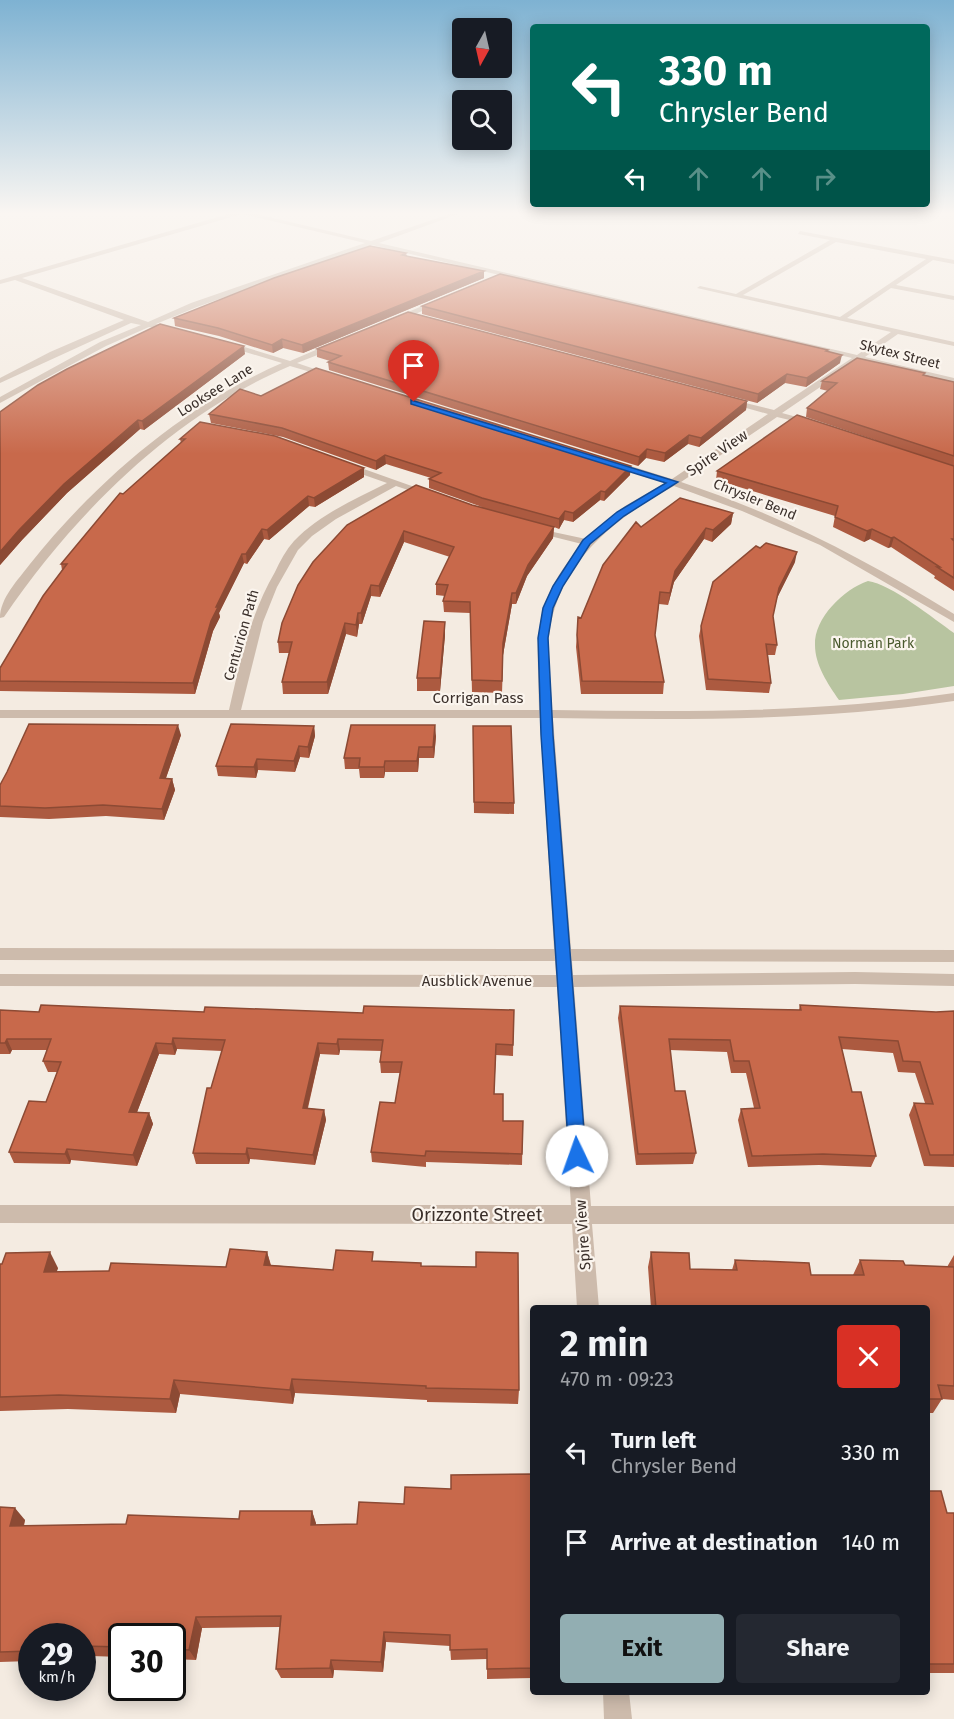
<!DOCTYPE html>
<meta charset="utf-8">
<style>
body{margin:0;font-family:"Fira Sans",sans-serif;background:#242831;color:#f1f3f6;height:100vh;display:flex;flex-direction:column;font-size:22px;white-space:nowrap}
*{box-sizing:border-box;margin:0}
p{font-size:20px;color:#9ea1a6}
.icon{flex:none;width:33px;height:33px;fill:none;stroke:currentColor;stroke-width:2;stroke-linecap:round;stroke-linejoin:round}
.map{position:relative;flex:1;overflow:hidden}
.panel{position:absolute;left:530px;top:1305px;width:400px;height:390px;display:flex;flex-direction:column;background:#171b24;border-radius:6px;box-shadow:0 3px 15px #0003}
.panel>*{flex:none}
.top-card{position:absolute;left:530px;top:24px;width:400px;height:183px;border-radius:6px;box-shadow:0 3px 15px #0003;background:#00695c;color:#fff;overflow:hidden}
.needle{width:39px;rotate:188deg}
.controls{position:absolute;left:452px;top:18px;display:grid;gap:12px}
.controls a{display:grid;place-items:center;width:60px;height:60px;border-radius:6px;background:#171b24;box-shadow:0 3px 15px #0003;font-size:30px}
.speed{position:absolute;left:18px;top:1623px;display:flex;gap:12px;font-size:30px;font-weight:700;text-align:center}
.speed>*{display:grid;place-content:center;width:78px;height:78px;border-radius:50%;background:#171b24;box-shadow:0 3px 15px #0003;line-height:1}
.speed small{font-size:15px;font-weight:400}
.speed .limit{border:3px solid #111;border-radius:9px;background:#fff;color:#111}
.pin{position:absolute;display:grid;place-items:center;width:51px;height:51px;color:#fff;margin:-62px -26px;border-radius:50% 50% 50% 0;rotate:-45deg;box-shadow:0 0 6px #0007}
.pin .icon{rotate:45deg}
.me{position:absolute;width:66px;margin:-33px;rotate:357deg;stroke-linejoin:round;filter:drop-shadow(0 0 4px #0008)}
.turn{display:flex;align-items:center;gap:21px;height:126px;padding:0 30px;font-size:27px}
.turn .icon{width:78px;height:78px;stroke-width:2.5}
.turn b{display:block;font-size:42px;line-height:51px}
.lanes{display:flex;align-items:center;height:57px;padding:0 30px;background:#0003;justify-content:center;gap:30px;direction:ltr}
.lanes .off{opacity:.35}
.round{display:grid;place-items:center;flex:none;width:63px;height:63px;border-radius:6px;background:#242831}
.overview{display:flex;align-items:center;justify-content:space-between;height:102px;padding:0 30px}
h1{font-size:36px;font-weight:700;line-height:45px}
.action{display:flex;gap:12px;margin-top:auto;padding:12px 30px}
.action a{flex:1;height:69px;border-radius:6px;background:#92aeb2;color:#111;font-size:24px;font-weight:700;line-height:69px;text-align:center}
.action a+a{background:#242831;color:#f1f3f6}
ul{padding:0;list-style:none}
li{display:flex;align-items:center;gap:18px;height:90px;padding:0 30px}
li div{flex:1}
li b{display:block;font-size:22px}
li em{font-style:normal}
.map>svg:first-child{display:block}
</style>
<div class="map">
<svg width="954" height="1719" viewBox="0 0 954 1719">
<rect width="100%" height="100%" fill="#f4ebe1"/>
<path fill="#b8c4a0" d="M868 581C891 584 934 619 954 633V686L903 694 839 700C828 684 815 665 815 645 814 618 844 589 868 581Z"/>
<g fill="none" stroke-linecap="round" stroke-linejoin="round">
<path fill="#cdbbac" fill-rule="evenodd" d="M232 213H252L371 241 452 213H461L379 243 857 355 891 332 697 288 700 286 736 294 830 240 798 234 800 231 954 260V264L933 260 896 285 954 296V300L891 288 847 318 954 342V346L898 334 865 357 954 378V382L860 360 782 413 815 422V426L777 417 681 482C783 516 863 558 954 614V622L820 545 742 511 674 486C614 518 557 564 549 636 546 661 552 686 552 710 687 712 820 713 954 693V701C820 721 687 720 553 718L571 949 954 950V962L572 961 573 975 855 972 954 974V986L855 984 574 987 591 1206H954V1224H592L599 1308H577L572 1224 0 1223V1205H571L557 987 0 986V974L556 975 555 961 0 960V948L554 949 540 718H0V710H229C240 662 250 615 275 572 280 561 286 550 294 541 319 515 355 499 387 483L344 468 342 466 347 463 437 495 432 498 396 486 336 519 312 536 298 550 277 587 263 622 241 710H539C538 635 529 607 582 544L530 531V527L586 539 625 506 665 483 609 465V461H615L672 479 768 414 725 402V398L774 410 852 358 372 245 197 307 156 324 178 329V333L149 327 106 346 0 403V397L100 342 141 325 131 323 0 383V378L50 352 124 320 15 280 0 284V280ZM242 214 365 243 191 303 148 322 22 278ZM836 242 926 259 840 317 743 295Z
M438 299 445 301 397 322 390 320Z
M225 341 290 361 332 343H338V347L297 363 335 376 331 378 290 366C172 416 75 513 4 617L0 618C0 598 18 580 30 564 96 481 185 405 282 363L222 345V341Z
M603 1692H629L632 1719H604Z"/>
</g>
<path fill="#ac5a40" d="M406 253 407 257 484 271V278L303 353 283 348 273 353 219 336 175 326 174 318Z
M422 306 828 350V352L840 363 806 387 785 383 757 403 422 314Z
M317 349 747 401 746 410 699 447 688 444 664 462 646 458 638 466 329 370 328 362 330 361 317 357Z
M245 354 144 430 140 429 67 493 22 540 0 565V412Z
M925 375 954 382V591L934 578 935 576 891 547 888 548 870 539 864 542 833 527 835 516 716 480 717 471 875 440 806 417 807 408 828 391 820 389 822 381Z
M261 396 630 475 604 501 600 500 573 522 564 520 559 529 554 527 553 538 527 576 516 604H512L503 655 502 693 472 692 470 613 444 612 443 601 445 596 436 595V584L450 557 404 542 380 597 371 596 362 624H359L357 637 346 634 328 694H283L282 682 289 653H279L278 642 313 562 472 505 482 507 429 488V479L431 478 386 464 376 470 283 437 211 423 209 414Z
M180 439 364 468V477L315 507 309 506 269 540 264 539 247 564 244 563 219 613 220 617 213 631 195 694 0 691V668L62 570 61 564 123 494 181 443Z
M733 513 731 524 712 542 704 539 674 582 668 605 659 604 655 635 664 682 663 694H581L576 647 578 617 581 618 641 527Z
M795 562 777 598 773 616 777 645 775 655H768L771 683 769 693 706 690 699 636 701 626Z
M445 622V635L440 691H417V678Z
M314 726 315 736 309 758 300 757 295 772 258 770 256 778 218 776 216 766Z
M473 726 514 803V814L474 813Z
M181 735 166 778 172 779 175 790 164 820 106 816 49 819 0 817V785Z
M436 736 434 758H419L418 772H385L384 778H360L359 769H345L344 758Z
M800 1005 936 1012 954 1011V1167L924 1166 909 1115 914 1103H925L915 1073 898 1072 893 1053 842 1049 852 1092 876 1156 871 1167 819 1165 748 1167 738 1120 741 1109 754 1108 746 1073H731L727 1052 670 1050 675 1091 696 1153 693 1164 636 1165 618 1018 620 1006 799 1010Z
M0 1010 39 1012H204L363 1013 514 1010 513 1056 496 1055 494 1094 503 1121H523L522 1165 426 1162V1167L372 1162 371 1152 395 1103 400 1073H381L380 1062 382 1051 340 1050 339 1055 320 1054 308 1108 324 1110 326 1120 315 1165 250 1159 249 1164H196L193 1153 222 1051 177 1049 175 1055 159 1054 137 1112 149 1113 153 1124 137 1166 71 1160 70 1164 14 1163 9 1152 46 1102 57 1072H48L43 1061 47 1050H12L10 1054H0Z
M267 1252 271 1265 333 1270 374 1261 421 1266 519 1390 518 1404 427 1402V1400L295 1393 293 1404 180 1394 176 1413 68 1409 0 1411V1264L58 1268 56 1272 226 1267Z
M651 1252 690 1269 732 1270 735 1260 811 1275H853L860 1260 905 1265 947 1267 954 1255V1400L942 1399 933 1413H927V1308H651L648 1267Z
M532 1474V1678L487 1679V1659L451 1660 450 1646 386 1642 383 1672 334 1670 333 1678H281L276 1669 280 1627 202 1628 196 1660 172 1659V1636H122V1657L91 1656 86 1681H82V1636H32V1676L27 1672 30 1661 0 1662V1507L25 1520 24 1526 126 1524 239 1519 312 1511 316 1525 357 1524 404 1504 451 1489Z
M927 1491 947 1513H954V1673H927Z"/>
<path fill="#8c4a34" d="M484 271V278L303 353 302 345Z
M282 339 283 348 273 353 272 345Z
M244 346 245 354 144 430 142 421Z
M842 355 840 363 806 387 807 378Z
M787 374 785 383 757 403 758 394Z
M747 401 746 410 699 447 701 438Z
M138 420 140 429 67 493 22 540 0 565V552L19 530 64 484Z
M689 435 688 444 664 462 665 453Z
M647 449 646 458 638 466 639 457Z
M385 455 386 464 376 470V461Z
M631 466 630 475 604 501 605 492Z
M364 468V477L315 507 314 498Z
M601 491 600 500 573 522V513Z
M308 496 309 506 269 540 267 530Z
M565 511 564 520 559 529V519Z
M733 513 731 524 712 542 713 530Z
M554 527 553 538 527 576 516 604V593L528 565Z
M706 528 704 539 674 582 668 605 670 593 675 571Z
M262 529 264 539 247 564 246 554Z
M872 529 870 539 864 542 867 531Z
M404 531V542L380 597 379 586Z
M894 537 891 547 888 548 891 538Z
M797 552 795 562 777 598 779 588Z
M242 554 244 563 219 613 220 617 213 631 195 694 193 683 211 621 216 607Z
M371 585V596L362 624 361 613Z
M512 593V604L503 655 502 693 503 643Z
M358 613 359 624 357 637 356 625Z
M445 622V635L440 691V678Z
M345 623 346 634 328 694 327 682Z
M178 725 181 735 162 789 160 778Z
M435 725 436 736 434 758 433 747Z
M314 726 315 736 309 758 308 747Z
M299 746 300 757 295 772 294 761Z
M419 747V758L418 772 417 761Z
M257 759 258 770 256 778 254 767Z
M385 761V772L384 778V767Z
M172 779 175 790 164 820 162 809Z
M173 1038 177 1049 175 1055 172 1044Z
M7 1039 12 1050 10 1054 5 1043Z
M338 1039 340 1050 339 1055 337 1044Z
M156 1043 159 1054 133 1123 129 1112Z
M318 1043 320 1054 305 1118 303 1108Z
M324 1110 326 1120 315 1165 313 1155Z
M149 1113 153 1124 137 1166 133 1155Z
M247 1148 250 1159 249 1164 246 1154Z
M67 1149 71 1160 70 1164 65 1154Z
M50 1252 58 1268 52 1287 44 1272Z
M267 1252 271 1267 264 1265Z
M292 1379 295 1393 293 1404 290 1390Z
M174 1380 180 1394 176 1413 170 1399Z
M15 1508 25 1520 20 1538 10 1526Z
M312 1511 316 1523 315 1537 311 1525Z
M196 1617 202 1628 196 1660 189 1650Z
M384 1632 386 1642 383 1672 381 1662Z
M82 1646 91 1656 86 1681 82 1677Z
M331 1660 334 1670 333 1678 330 1668Z"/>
<path fill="#c8694b" stroke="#8c4a34" stroke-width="1.5" d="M370 246 406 253 402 255 407 256H406L484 271 302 345 282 339 272 345 218 328 174 318 274 278Z
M500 274 828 350 826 351 842 355 807 378 787 374 758 394 422 306Z
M408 312 747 401 701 438 689 435 665 453 647 449 639 457 328 362 341 356 317 349Z
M160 324 244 346 142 421 138 420 64 484 19 530 0 552V412L38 385 67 369Z
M857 358 925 373 923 375 954 382V456L807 408 837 383 822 381Z
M316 368 631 466 605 492 601 491 573 513 565 511 559 519 482 498 429 479 441 473 385 455 376 461 282 428 209 414 240 389 261 396Z
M797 415 954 466V539H952L954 541V578L937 567H940L894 537 891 538 872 529 867 531 835 517 838 506 717 471Z
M200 422 275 436 364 468 314 498 308 496 267 530 262 529 246 554H242L216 607H218L211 621 193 683 0 681V668L43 596 67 564H61L120 493 123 494 185 439H180Z
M416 485 472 505 554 527 528 565 516 593H512L503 643 502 681 472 680 470 602 443 601 448 585 436 584 454 547 404 531 379 586 371 585 361 613H358L356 625 345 623 327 682H282L292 642H278L282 623 298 585 313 562 347 525Z
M680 498 733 513 713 530 706 528 675 571 670 593 660 592 655 635 664 682 582 681 577 635 578 617 581 618 603 565 636 522 641 527Z
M766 543 797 552 779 588 773 616 777 645 766 644 771 683 708 679 701 626 713 582 756 546 760 548Z
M424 621 445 622 440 678H417Z
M29 724 178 725 160 778 172 779 162 809 103 805 45 808 0 806V785L7 772Z
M231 724 314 726 308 747 299 746 294 761 257 759 254 767 216 766Z
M351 725H435L433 747H419L417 761H385L384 767H359L360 758H344Z
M473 726H511L514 803 474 802Z
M41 1005 204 1012 205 1007 363 1013 364 1006 514 1010 513 1045 496 1044 494 1094H503V1121H523L522 1154 426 1151 425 1156 371 1152 380 1102 395 1103 402 1062H380L383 1040 338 1039 337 1044 318 1043 303 1108 324 1110 313 1155 247 1148 246 1154 193 1153 207 1088H211L225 1040 173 1038 172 1044 156 1043 129 1112 149 1113 133 1155 67 1149 65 1154 9 1152 29 1101 46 1102 61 1062 43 1061 51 1039H7L5 1043H0V1010L39 1012Z
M800 1005 936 1012 954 1011V1155H930L914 1103 933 1104 920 1062 903 1061 898 1041 839 1037 852 1092H861L876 1156 823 1154 752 1156 741 1109 760 1108 749 1061H734L730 1040 669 1039 675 1091H685L696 1153 638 1154 620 1006 801 1010Z
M230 1249 267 1252 264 1265 333 1270 336 1250 373 1252 372 1261 421 1263V1266L476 1267V1252L518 1253 519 1390 426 1388V1386L292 1379 290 1390 174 1380 170 1399 59 1395 0 1397V1264H2L6 1253 50 1252 44 1272 109 1271 111 1263 226 1267Z
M651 1252 689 1253 690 1269 737 1270 735 1260 809 1263 811 1275H864L860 1260 903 1261 905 1265 954 1267V1386L938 1385 942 1399H927V1308H656Z
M532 1474V1668L487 1669V1649L450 1650V1635L384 1632 381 1662 331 1660 330 1668 276 1669 281 1616 196 1617 189 1650 172 1649V1636H122V1647L82 1646V1636H32V1651L0 1652V1507L15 1508 10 1526 126 1524 128 1515 239 1519 240 1511H312L311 1525 357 1524 359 1502 404 1504 405 1487 451 1489V1475Z
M927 1491H941L947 1513H954V1664H927Z
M32 1655V1672H27Z"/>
<linearGradient id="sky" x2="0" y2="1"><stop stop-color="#7eb2d2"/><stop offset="0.47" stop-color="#faf6f2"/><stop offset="1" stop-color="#faf6f2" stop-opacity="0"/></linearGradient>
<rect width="954" height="454" fill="url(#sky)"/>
<path fill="#1a73e8" stroke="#114b97" stroke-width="1.5" d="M411 400 678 482 624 516 590 544 563 586 553 608 548 638 553 735 586 1156 584 1161 577 1164 571 1161 569 1156 541 735 538 638 543 608 553 586 583 540 617 512 666 483 411 404Z"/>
<g text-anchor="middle" stroke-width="4.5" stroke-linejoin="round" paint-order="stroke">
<g font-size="14" fill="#3b302b" stroke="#fbf5ee">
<text transform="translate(900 354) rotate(14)" y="5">Skytex Street</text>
<text transform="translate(215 390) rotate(-32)" y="5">Looksee Lane</text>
<text transform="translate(755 499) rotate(22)" y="5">Chrysler Bend</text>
<text transform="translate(241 635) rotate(-74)" y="5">Centurion Path</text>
</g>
<g font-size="14" fill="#4a5a2e" stroke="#fbf5ee">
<text x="873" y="648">Norman Park</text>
</g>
<g font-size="15" fill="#3b302b" stroke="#fbf5ee">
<text transform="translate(717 453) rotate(-34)" y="5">Spire View</text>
<text x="478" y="703">Corrigan Pass</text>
<text x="477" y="986">Ausblick Avenue</text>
<text transform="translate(583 1235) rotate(-94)" y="5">Spire View</text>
</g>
<g font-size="18" fill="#3b302b" stroke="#fbf5ee">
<text x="477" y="1221">Orizzonte Street</text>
</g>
</g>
</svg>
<div class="controls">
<a><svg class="needle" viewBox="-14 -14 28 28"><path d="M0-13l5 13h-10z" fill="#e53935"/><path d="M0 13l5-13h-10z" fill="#9ea1a6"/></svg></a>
<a><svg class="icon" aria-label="search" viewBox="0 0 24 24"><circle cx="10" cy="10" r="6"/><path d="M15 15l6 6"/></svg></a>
</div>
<div class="speed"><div>29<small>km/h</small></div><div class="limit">30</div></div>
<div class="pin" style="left:414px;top:402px;background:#d93025"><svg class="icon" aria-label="arrive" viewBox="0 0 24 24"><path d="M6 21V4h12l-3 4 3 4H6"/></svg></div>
<svg class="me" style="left:577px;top:1156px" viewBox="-20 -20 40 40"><circle r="19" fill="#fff"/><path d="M0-13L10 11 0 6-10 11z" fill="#1a73e8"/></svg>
<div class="top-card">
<div class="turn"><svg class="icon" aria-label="left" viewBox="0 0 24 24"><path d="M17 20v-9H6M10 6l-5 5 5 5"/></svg><div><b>330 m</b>Chrysler Bend</div></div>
<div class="lanes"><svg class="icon" aria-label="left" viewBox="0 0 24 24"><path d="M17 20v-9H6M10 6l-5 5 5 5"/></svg><svg class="icon off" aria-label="ahead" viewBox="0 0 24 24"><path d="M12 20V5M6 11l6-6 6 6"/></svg><svg class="icon off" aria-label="ahead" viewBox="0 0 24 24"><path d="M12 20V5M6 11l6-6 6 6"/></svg><svg class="icon off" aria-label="right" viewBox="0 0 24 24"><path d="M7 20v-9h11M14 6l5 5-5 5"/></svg></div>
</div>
<section class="panel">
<div class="overview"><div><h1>2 min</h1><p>470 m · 09:23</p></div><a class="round" style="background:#d93025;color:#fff"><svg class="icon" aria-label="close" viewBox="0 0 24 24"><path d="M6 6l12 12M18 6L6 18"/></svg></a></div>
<ul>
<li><svg class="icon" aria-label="left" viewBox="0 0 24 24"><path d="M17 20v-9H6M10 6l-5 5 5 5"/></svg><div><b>Turn left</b><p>Chrysler Bend</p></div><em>330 m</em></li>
<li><svg class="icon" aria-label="arrive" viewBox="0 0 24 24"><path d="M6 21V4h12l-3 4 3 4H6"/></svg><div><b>Arrive at destination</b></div><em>140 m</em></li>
</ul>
<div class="action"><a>Exit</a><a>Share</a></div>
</section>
</div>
